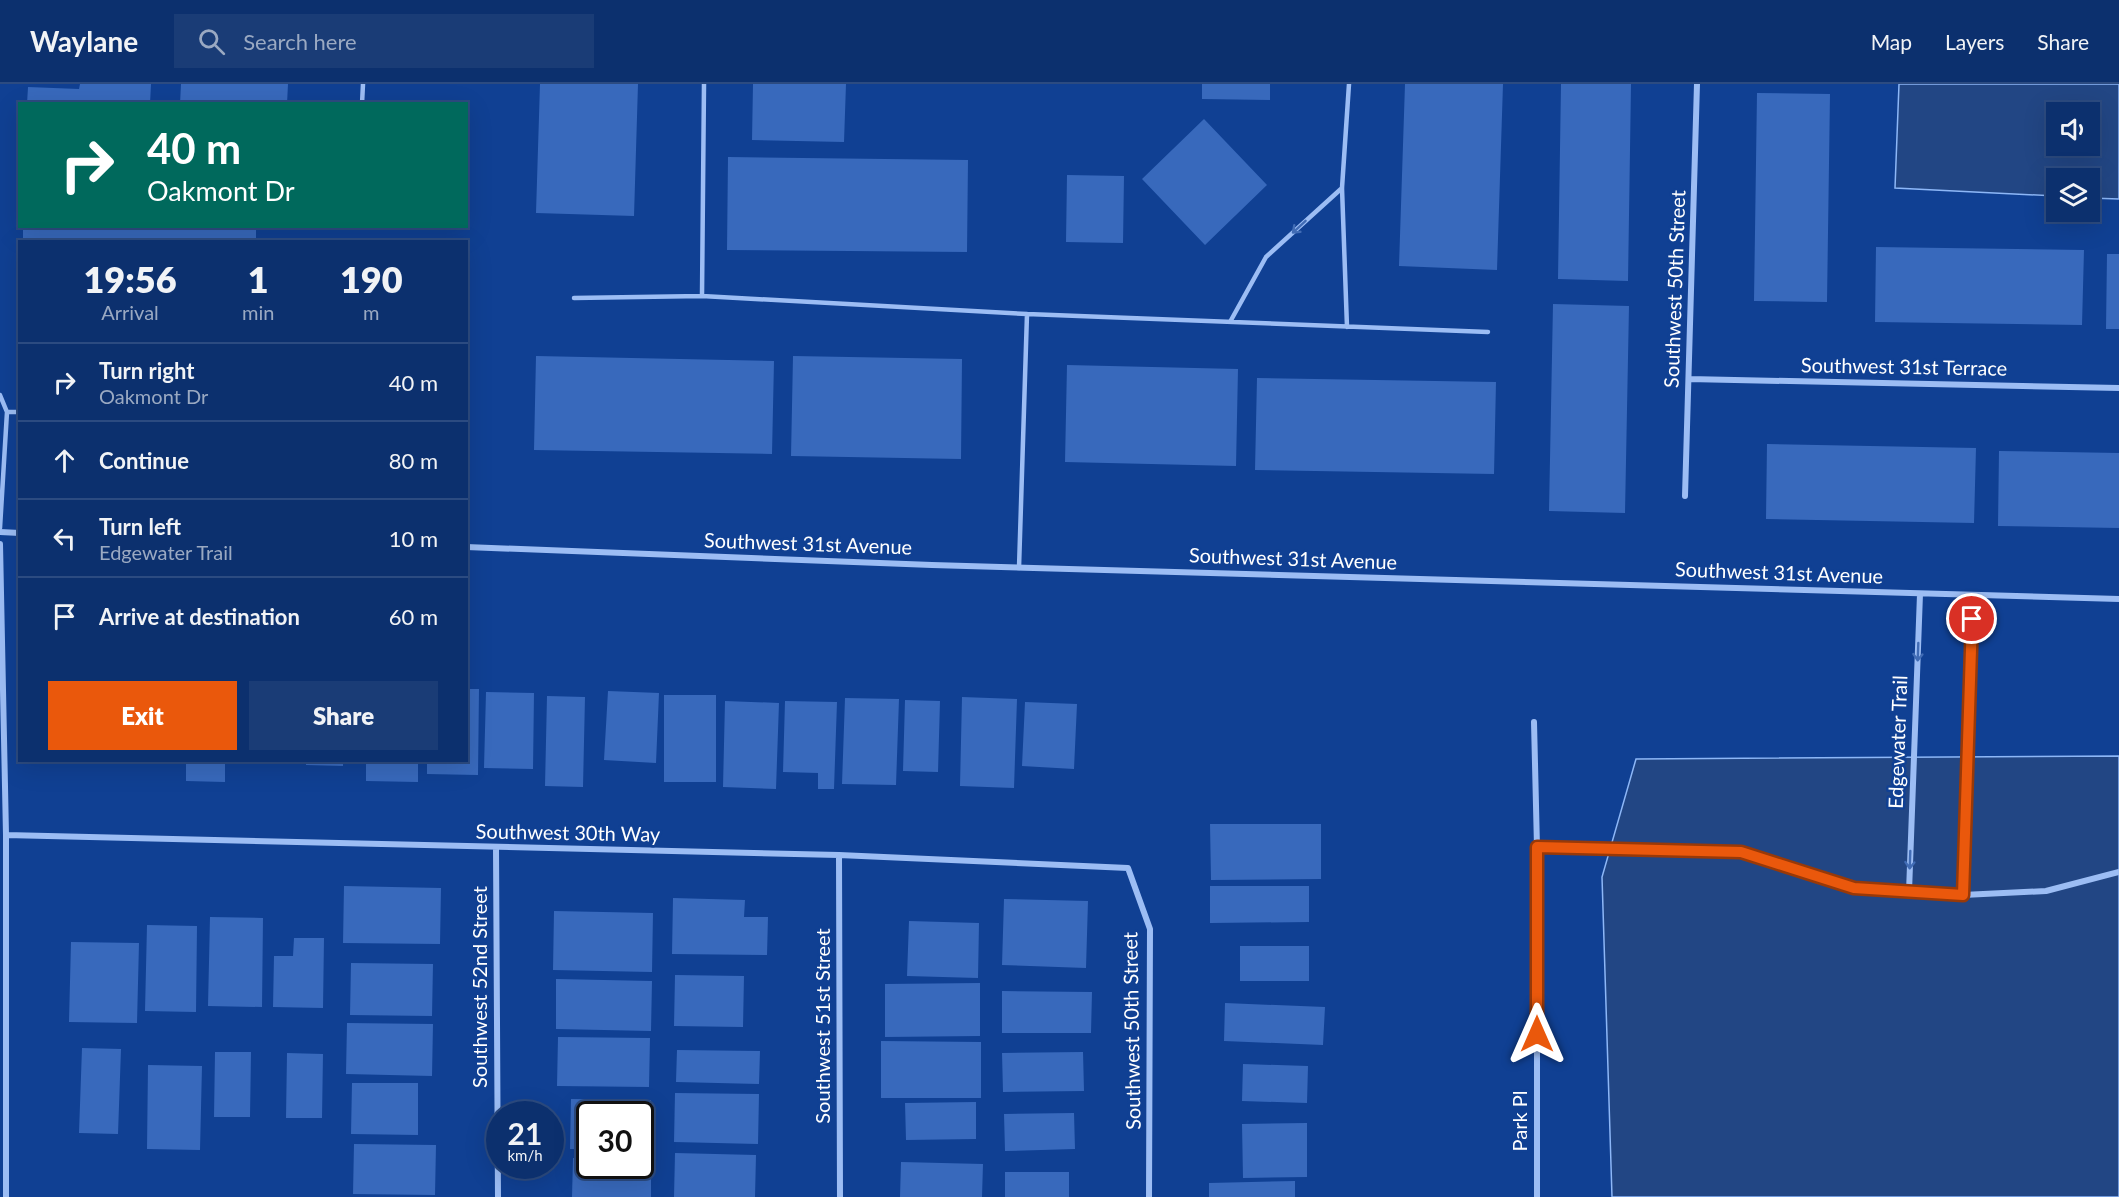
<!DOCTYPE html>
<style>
body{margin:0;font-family:Lato,sans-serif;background:#1a3c76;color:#f1f3f6;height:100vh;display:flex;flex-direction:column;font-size:22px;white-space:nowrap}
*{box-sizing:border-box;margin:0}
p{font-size:20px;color:#9aa9c2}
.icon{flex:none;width:33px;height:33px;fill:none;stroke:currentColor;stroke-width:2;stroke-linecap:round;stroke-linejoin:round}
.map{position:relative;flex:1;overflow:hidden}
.sheet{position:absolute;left:18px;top:156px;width:450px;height:522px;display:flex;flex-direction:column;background:#0c306e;border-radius:0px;box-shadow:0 6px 24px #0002,0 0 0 2px #2c4b81}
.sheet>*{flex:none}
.hud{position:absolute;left:18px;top:18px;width:450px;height:126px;border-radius:0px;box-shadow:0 6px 24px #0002,0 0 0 2px #2c4b81;background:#00695c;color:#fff;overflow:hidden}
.tools{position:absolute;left:2046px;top:18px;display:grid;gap:12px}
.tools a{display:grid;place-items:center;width:54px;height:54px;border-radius:0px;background:#0c306e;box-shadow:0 6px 24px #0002,0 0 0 2px #2c4b81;font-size:30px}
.speed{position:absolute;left:486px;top:1017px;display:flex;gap:12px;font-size:30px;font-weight:700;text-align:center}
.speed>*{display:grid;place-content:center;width:78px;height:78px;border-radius:50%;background:#0c306e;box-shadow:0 6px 24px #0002,0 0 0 2px #2c4b81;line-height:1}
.speed small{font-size:15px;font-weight:400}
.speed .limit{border:3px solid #111;border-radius:9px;background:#fff;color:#111}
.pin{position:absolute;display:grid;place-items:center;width:51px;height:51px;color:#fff;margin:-26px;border:3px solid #fff;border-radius:50%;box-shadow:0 2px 6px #0007}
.me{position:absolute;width:66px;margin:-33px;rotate:0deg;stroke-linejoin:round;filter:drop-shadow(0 0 4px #0008)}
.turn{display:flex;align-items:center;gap:21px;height:126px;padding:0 30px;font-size:27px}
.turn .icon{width:78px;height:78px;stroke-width:2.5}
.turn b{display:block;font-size:42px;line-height:51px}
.eta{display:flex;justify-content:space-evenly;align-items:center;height:102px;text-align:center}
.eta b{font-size:36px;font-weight:800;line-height:42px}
.button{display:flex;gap:12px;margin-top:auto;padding:12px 30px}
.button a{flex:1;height:69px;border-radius:0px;background:#ea580c;color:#fff;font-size:24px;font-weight:800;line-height:69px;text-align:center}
.button a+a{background:#1a3c76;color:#f1f3f6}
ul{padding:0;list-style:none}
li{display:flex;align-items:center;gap:18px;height:78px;padding:0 30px;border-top:2px solid #2c4b81}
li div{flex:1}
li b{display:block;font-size:22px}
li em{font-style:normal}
header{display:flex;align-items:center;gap:36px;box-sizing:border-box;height:84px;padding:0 30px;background:#0c306e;border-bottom:2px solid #2c4b81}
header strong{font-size:28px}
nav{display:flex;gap:33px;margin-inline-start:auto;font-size:21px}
.search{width:420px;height:54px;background:#1a3c76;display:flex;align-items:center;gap:15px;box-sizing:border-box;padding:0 21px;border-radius:0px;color:#9aa9c2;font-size:22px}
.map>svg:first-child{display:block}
</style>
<header>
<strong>Waylane</strong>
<div class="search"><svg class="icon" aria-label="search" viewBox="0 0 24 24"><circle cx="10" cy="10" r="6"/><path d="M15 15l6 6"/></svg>Search here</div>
<nav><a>Map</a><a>Layers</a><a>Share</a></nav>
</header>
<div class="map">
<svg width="2119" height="1113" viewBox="0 0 2119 1113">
<rect width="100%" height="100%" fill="#104093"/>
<path fill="#224684" stroke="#8db7f7" stroke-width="1.5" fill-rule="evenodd" d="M1899 0H2119V115L2090 114V94H2056V112L1895 104ZM2056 28H2090V62H2056Z
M2119 672V1113H1612L1602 793 1636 675Z"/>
<path fill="#3869bc" d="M80 0H151L150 20H27L28 3 79 5Z
M181 0H288L287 20H180Z
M540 0H638L634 132 536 129Z
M753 0H846L844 58 752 56Z
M1202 0H1270V16L1202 15Z
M1405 0H1503L1497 186 1399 182Z
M1561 0H1631L1628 197 1558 195Z
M1757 9 1830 10 1827 218 1754 217Z
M1204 35 1267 101 1205 161 1142 95Z
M728 73 968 76 967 168 727 166Z
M1067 91 1124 92 1123 159 1066 158Z
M23 142H256V158H23Z
M1876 163 2084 166 2082 241 1875 238Z
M2107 170H2119V245H2106Z
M1553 220 1629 222 1625 429 1549 427Z
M536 272 774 277 772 370 534 366Z
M793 272 962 275 961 375 791 372Z
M1067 281 1238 285 1236 382 1065 378Z
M1257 294 1496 298 1494 390 1255 386Z
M1767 360 1976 364 1974 439 1766 435Z
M1999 367 2119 369V444L1998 442Z
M466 605H479L478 691 427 690V676H466Z
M608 607 659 609 656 679 604 676Z
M486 608 534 609 533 685 484 684Z
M664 611H716V698H664Z
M547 612 585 613 583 703 545 702Z
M962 613 1017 615 1014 704 960 702Z
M845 614 899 615 896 701 842 700Z
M905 616 940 617 938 688 903 687Z
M725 617 779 619 776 705 723 703Z
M785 617 837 618 834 705H818V689L783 688Z
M1025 618 1077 620 1074 685 1022 682Z
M186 676H225V698L186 697Z
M247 676H290V680L247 679Z
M306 676H343V682L306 681Z
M366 676H418V698L366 697Z
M1210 740H1321V795L1211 796Z
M344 802 441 804 440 860 343 859Z
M1210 802H1309V838L1210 839Z
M673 814 745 816 744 833H768L767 871 672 870Z
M1004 815 1088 817 1086 884 1002 881Z
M554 827 653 829 652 888 553 886Z
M210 833 263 834 262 923 208 922Z
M909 837 979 839 978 894 907 892Z
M147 841 197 842 196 928 145 927Z
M294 854H324L323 924 273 923 274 872H293Z
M71 858 139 859 137 939 69 938Z
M1240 862H1309V897H1240Z
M351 879 433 880 432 932 350 931Z
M675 891 744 892 743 943 674 942Z
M556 895 652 897 651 947 556 945Z
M980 899V952L885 953V900Z
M1002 907 1092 908 1091 949H1002Z
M1225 919 1325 923 1323 961 1224 957Z
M347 939 433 940 432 992 346 990Z
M558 953 650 954 649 1003 557 1002Z
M881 957 981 958V1014H881Z
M82 964 121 965 118 1050 79 1049Z
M677 966 760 967 759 1000 676 998Z
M215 968H251L250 1033H214Z
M1083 968 1084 1007 1003 1008 1002 969Z
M287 969 323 970 322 1034H286Z
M1243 980 1308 982 1307 1019 1242 1017Z
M148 981 202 982 200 1066 147 1065Z
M352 999H418V1051L351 1050Z
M675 1009 759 1010 758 1060 674 1058Z
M571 1015 651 1016 650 1066H640V1030H590V1065H570Z
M976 1018V1055L906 1056 905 1019Z
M1074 1029 1075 1065 1005 1067 1004 1030Z
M1307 1039V1093L1243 1094 1242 1040Z
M354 1060 436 1061 435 1111 353 1110Z
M675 1069 756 1071 755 1113H674Z
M573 1074H590V1082H640V1075H651V1113H572Z
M901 1078 983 1080 982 1113H900Z
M1005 1088H1069V1113H1005Z
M1295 1097V1113H1209V1099Z"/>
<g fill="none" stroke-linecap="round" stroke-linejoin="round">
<path stroke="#9cbdf4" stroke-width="4.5" d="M362 20 363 0
M702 212 1027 230
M574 214 702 212 704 0
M1230 238 1266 173 1342 104
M1347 243 1342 104 1349 0
M0 311 7 328 0 444
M7 328H20
M1019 484 1027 230 1488 248"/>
<path stroke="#9cbdf4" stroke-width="6" d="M1689 295 2119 304
M1685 412 1697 0
M0 448 20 449
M0 460 6 751V1113
M466 463 932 481 2119 515
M1534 638 1537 763V1113
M6 751 839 771 1128 784 1150 845 1149 1113
M1537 763 1741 768 1854 804 1963 811 2046 807 2119 788
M496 764 498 1113
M839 771 840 1113
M1909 808 1920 510
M1963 811 1973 511"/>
</g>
<defs><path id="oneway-shaft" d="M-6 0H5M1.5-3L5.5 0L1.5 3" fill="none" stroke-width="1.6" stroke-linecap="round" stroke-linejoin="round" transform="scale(1.5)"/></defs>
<g stroke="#416cb5">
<use href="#oneway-shaft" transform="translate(1299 143) rotate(137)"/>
<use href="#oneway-shaft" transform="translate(1918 568) rotate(92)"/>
<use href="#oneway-shaft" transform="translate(1910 776) rotate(92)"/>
</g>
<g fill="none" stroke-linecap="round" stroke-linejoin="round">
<defs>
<path id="route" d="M1537 950V763L1741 768 1854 804 1963 811 1972 535"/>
</defs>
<use href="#route" stroke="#983908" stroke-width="15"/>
<use href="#route" stroke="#ea580c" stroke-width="10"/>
</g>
<g text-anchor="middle" stroke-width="5" stroke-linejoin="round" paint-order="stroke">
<g font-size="20" fill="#fff" stroke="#104093">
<text transform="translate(1675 205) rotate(-88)" y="7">Southwest 50th Street</text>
<text transform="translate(1904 283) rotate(1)" y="7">Southwest 31st Terrace</text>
<text transform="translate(808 460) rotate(2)" y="7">Southwest 31st Avenue</text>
<text transform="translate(1293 475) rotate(2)" y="7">Southwest 31st Avenue</text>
<text transform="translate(1779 489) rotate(2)" y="7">Southwest 31st Avenue</text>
<text transform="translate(1898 658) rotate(-88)" y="7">Edgewater Trail</text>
<text transform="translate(568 749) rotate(1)" y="7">Southwest 30th Way</text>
<text transform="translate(480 903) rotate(-90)" y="7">Southwest 52nd Street</text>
<text transform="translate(823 942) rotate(-90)" y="7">Southwest 51st Street</text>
<text transform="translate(1132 947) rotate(-91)" y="7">Southwest 50th Street</text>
<text transform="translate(1520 1037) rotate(-90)" y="7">Park Pl</text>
</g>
</g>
</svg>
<div class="tools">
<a><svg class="icon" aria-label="sound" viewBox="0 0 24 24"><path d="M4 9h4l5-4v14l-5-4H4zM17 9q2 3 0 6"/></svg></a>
<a><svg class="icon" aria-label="layers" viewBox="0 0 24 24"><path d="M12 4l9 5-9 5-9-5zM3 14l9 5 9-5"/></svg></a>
</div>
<div class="speed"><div>21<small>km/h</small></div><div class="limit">30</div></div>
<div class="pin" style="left:1972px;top:535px;background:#d93025"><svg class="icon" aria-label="arrive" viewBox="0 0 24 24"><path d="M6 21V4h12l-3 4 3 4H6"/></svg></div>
<svg class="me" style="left:1537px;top:950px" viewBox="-20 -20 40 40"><path d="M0-17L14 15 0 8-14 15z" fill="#ea580c" stroke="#fff" stroke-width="4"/></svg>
<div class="hud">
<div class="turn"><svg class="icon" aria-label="right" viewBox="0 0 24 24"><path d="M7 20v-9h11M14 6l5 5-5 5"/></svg><div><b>40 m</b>Oakmont Dr</div></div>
</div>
<section class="sheet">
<div class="eta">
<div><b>19:56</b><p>Arrival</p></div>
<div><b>1</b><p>min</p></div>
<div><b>190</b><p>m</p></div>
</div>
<ul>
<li><svg class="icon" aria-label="right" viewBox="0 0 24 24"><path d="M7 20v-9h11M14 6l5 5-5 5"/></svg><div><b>Turn right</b><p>Oakmont Dr</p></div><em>40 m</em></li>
<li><svg class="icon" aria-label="ahead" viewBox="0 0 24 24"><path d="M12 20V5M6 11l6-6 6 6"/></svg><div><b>Continue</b></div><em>80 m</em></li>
<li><svg class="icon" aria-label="left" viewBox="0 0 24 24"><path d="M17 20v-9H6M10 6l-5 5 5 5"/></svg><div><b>Turn left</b><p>Edgewater Trail</p></div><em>10 m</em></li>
<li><svg class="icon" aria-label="arrive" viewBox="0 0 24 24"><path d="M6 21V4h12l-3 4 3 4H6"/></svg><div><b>Arrive at destination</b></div><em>60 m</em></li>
</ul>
<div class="button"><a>Exit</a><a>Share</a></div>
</section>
</div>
